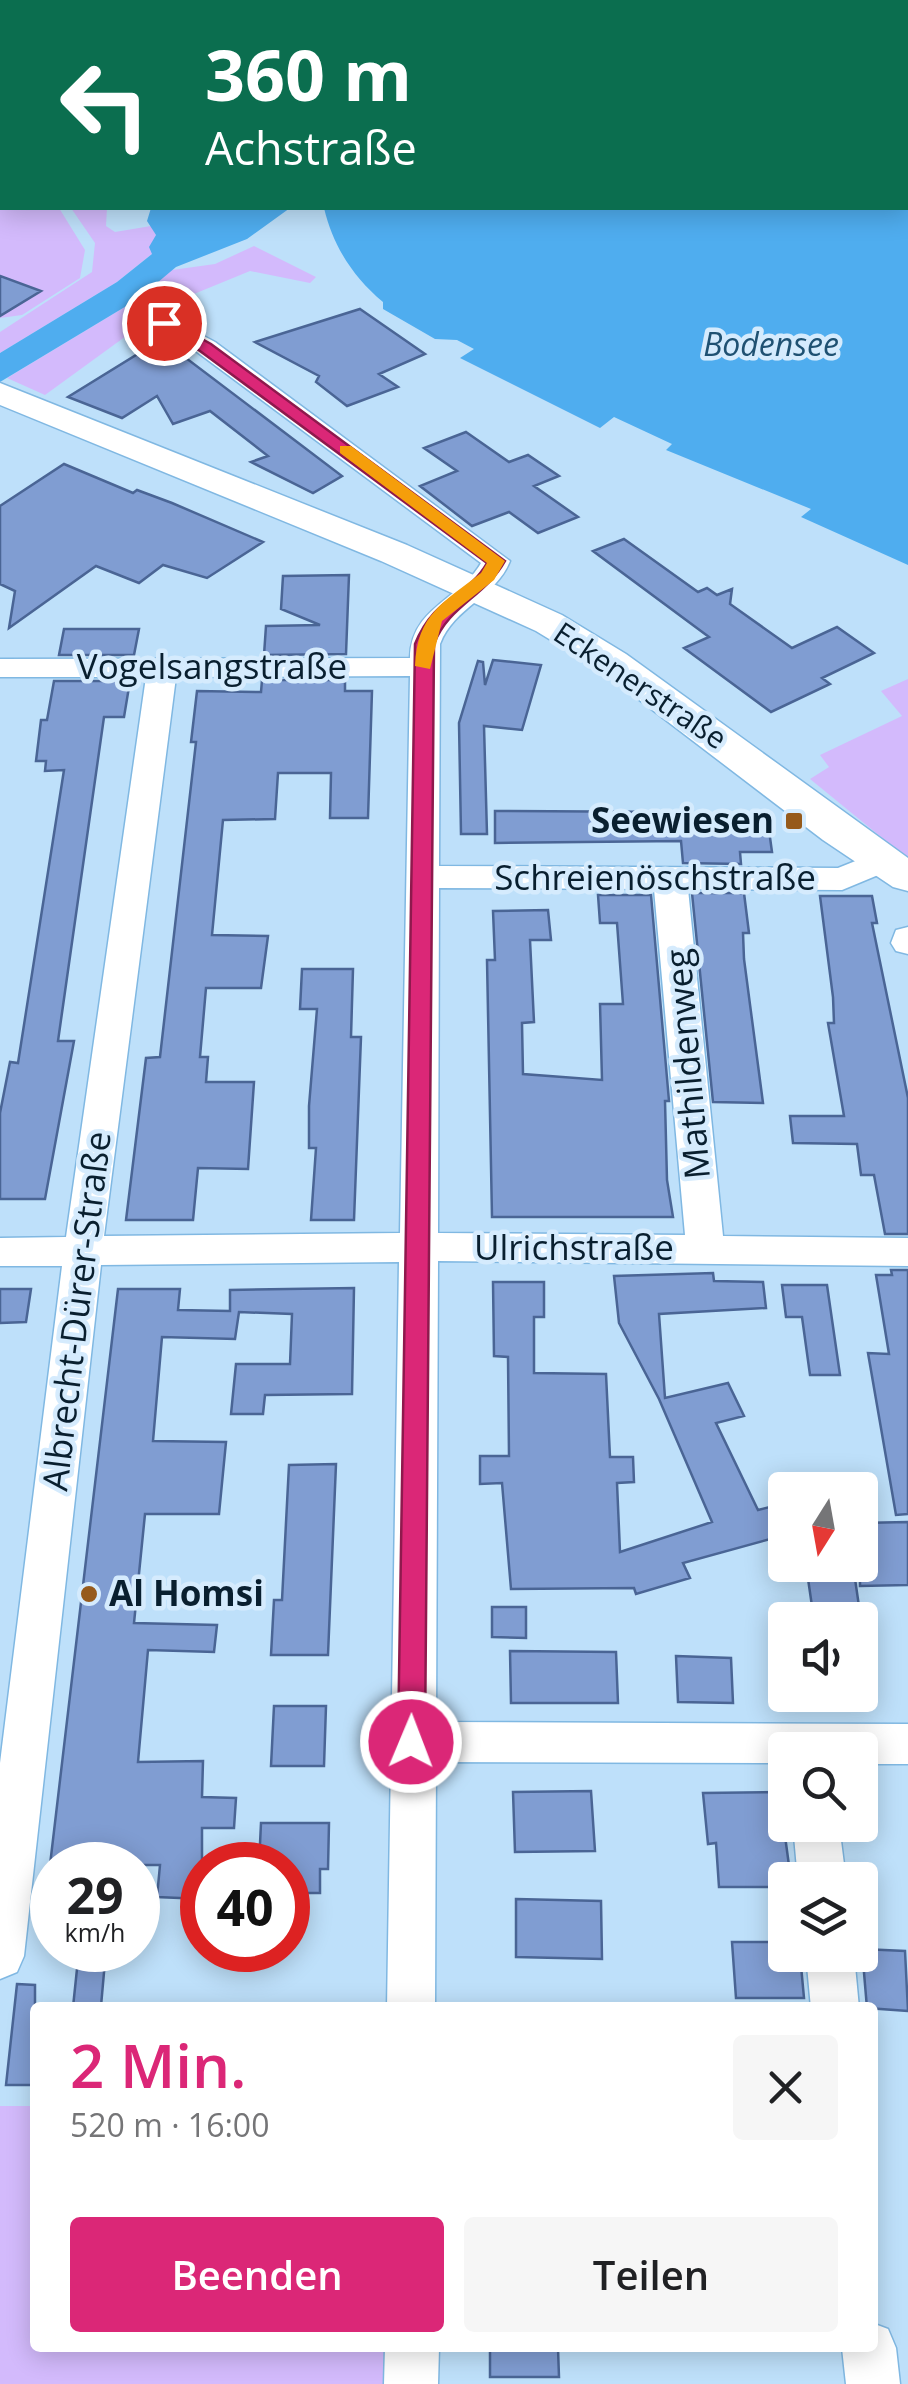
<!DOCTYPE html>
<html lang="de">
<meta charset="utf-8">
<style>
body{margin:0;font-family:"Open Sans",sans-serif;background:#f6f6f6;color:#202124;height:100vh;display:flex;flex-direction:column;font-size:38px;white-space:nowrap}
*{box-sizing:border-box;margin:0}
p{font-size:32px;color:#757577}
.icon{flex:none;width:55px;height:55px;fill:none;stroke:currentColor;stroke-width:2;stroke-linecap:round;stroke-linejoin:round}
.map{position:relative;flex:1;overflow:hidden}
.panel{position:absolute;left:30px;top:2002px;width:848px;height:350px;display:flex;flex-direction:column;background:#fff;border-radius:10px;box-shadow:0 5px 25px #0003}
.panel>*{flex:none}
.banner{position:absolute;left:0px;top:0px;width:910px;height:210px;box-shadow:0 5px 25px #0003;background:#0b6e4f;color:#fff;overflow:hidden}
.needle{width:65px;rotate:191deg}
.tools{position:absolute;left:768px;top:1472px;display:grid;gap:20px}
.tools a{display:grid;place-items:center;width:110px;height:110px;border-radius:10px;background:#fff;box-shadow:0 5px 25px #0003;font-size:50px}
.speed{position:absolute;left:30px;top:1842px;display:flex;gap:20px;font-size:50px;font-weight:700;text-align:center}
.speed>*{display:grid;place-content:center;width:130px;height:130px;border-radius:50%;background:#fff;box-shadow:0 5px 25px #0003;line-height:1}
.speed small{font-size:25px;font-weight:400}
.speed .limit{border:15px solid #d22;background:#fff;color:#111}
.pin{position:absolute;display:grid;place-items:center;width:85px;height:85px;color:#fff;margin:-42px;border:5px solid #fff;border-radius:50%;box-shadow:0 2px 10px #0007}
.me{position:absolute;width:110px;margin:-55px;rotate:1deg;stroke-linejoin:round;filter:drop-shadow(0 0 8px #0008)}
.turn{display:flex;align-items:center;gap:35px;height:210px;padding:0 40px;font-size:45px}
.turn .icon{width:130px;height:130px;stroke-width:2.5}
.turn b{display:block;font-size:70px;line-height:85px}
.round{display:grid;place-items:center;flex:none;width:105px;height:105px;border-radius:10px;background:#f6f6f6}
.head{display:flex;align-items:center;justify-content:space-between;height:170px;padding:0 40px}
h1{font-size:60px;font-weight:600;line-height:75px;color:#db2777}
.primary-button{display:flex;gap:20px;margin-top:auto;padding:20px 40px}
.primary-button a{flex:1;height:115px;border-radius:10px;background:#db2777;color:#fff;font-size:40px;font-weight:600;line-height:115px;text-align:center}
.primary-button a+a{background:#f6f6f6;color:#202124}
.map>svg:first-child{display:block}
</style>
<div class="map">
<svg width="908" height="2384" viewBox="0 0 908 2384">
<rect width="100%" height="100%" fill="#bee0fa"/>
<path fill="#d3bafc" d="M0 139 2 208H59L85 250 80 278 22 315 0 318Z
M71 208H107L106 226 115 232 151 226 156 235 150 247 153 253 117 282 0 353V332L92 272 95 243Z
M254 246 316 277 310 283 250 271 155 310 141 306 127 317 144 323 45 395 7 378 138 299 172 270 215 264Z
M908 679V859L810 779 829 767 820 755 902 716 881 691Z
M0 2106H35V2348H384L385 2384H0Z"/>
<path fill="#4fadef" d="M0 0H908V565L801 517 811 509 666 450 672 444 614 417 600 428 460 358 474 349 457 340 435 339 383 309V302C353 277 333 246 324 208H908V2H2V25Z
M151 208H290L247 239 176 267 138 299 0 382V353L117 282 152 254 149 247 156 235 147 221Z"/>
<path fill="#809dd2" stroke="#4a6595" stroke-width="2.5" d="M0 276 41 291 0 316Z
M360 309 425 354 379 374 398 387 347 406 316 382 319 376 255 342Z
M154 344 186 358 342 476 313 493 251 462 268 456 210 411 173 424 157 396 122 418 68 397Z
M466 432 509 462 528 455 559 476 534 486 578 517 538 533 509 512 472 526 420 486 457 471 424 448Z
M64 464 133 493 137 490 172 503 263 542 207 578 163 565 139 583 96 566 9 628 15 591 0 584V506Z
M624 539 698 592 707 588 717 595 732 589 730 604 792 648 837 627 874 653 822 678 830 684 771 712 684 648 709 637 593 551Z
M349 575 346 654 264 655 266 626 320 625 281 609 283 576Z
M64 629H139L134 655H59Z
M493 660 541 665 522 730 484 726 487 834H461L459 723 478 661 483 662 485 685Z
M262 680H345V691H372L368 818H330L331 773H278L275 819 223 820 212 935 268 936 261 988H206L200 1057H208L206 1082H254L248 1169 198 1168 193 1220H126L146 1058 160 1057 196 742H191L197 691 261 692Z
M54 681H130L124 717H104L58 1041H74L45 1199H0V1113L10 1062 18 1063 64 770 45 771 46 761H36L41 720H47Z
M495 811 678 812 679 822 768 823 772 852H740L741 864 683 863 681 841 495 843Z
M692 893H744L749 933H743L744 959 763 1103 713 1102Z
M598 895H651L669 1101H665L667 1180 673 1217H492L487 960H495L493 911 548 910 551 940H530L534 1022 522 1023 523 1074 602 1080 600 1004H623L617 923H600Z
M820 896H872L877 923H872L908 1098V1234H885L874 1175H861L857 1144 793 1143 790 1116H844L828 1023H834L833 997Z
M302 969H353L351 1037H361L354 1220H311L316 1148H309V1106L317 1009H300Z
M891 1270H908V1514L896 1515 868 1353 889 1354 876 1275H892Z
M713 1273 714 1281 763 1282 766 1308 659 1314 665 1398 728 1383 744 1416 716 1423 758 1510 785 1503V1535L683 1563 690 1578 636 1594 634 1588 511 1589 502 1483 480 1484V1456H509L508 1357 494 1356 493 1282H544V1317H534V1373L606 1374 610 1457H633L634 1482 617 1483 620 1552 712 1522 659 1399 619 1323 614 1276Z
M782 1285H827L840 1375H810L802 1317H786Z
M354 1288 352 1394 265 1395 263 1414H231L236 1364H290L292 1314 239 1312 235 1339 162 1337 153 1441 226 1442 219 1514H145L134 1623 217 1625 214 1652 148 1650 138 1762 203 1761 202 1797 236 1798 234 1828H202V1899L157 1897 160 1865H50L118 1289H180L178 1310 230 1311V1290Z
M0 1289H31L26 1322 0 1323Z
M336 1464 328 1655H271L274 1600H282L289 1465Z
M908 1522V1585L860 1586V1523Z
M806 1565H853L861 1620H814Z
M492 1607H526V1638L492 1637Z
M510 1651 616 1652 618 1703H511Z
M676 1656 731 1658 733 1703 678 1702Z
M274 1706H326L324 1766H271Z
M591 1791 595 1851 515 1852 513 1792Z
M779 1792 791 1880H785V1887H719L716 1843 708 1844 703 1793Z
M261 1823H329L328 1869H320V1893H288V1865H259Z
M516 1899 601 1901 602 1959 516 1957Z
M732 1942H785V1955H800L804 1998H736Z
M862 1949 905 1951 908 2011 867 2008Z
M79 1950H106L101 2006 73 2007Z
M17 1984 35 1985V2085H6Z
M490 2348H558L559 2377H490Z"/>
<g fill="none" stroke-linecap="round" stroke-linejoin="round">
<defs>
<path id="minor" d="M164 315 215 342 510 561C496 597 454 607 440 644L439 866 838 868 883 850 895 854 899 861 895 868 842 890 688 889 723 1236 908 1238V1266L438 1261 436 1722 908 1724V1764H860V1750H785V1763L436 1762 435 2008H387L399 1262 101 1265 24 1956 17 1972 0 1979V1763L62 1266H0V1238L66 1237 146 677H0V659L410 658C411 607 460 600 481 563L197 352 155 328 151 323 155 318ZM410 676 400 1233 104 1236 176 677ZM439 888 654 889 685 1235 438 1233Z
M908 927V954L896 951 891 943 896 930Z
M793 1825H839L846 1880H798Z
M806 1955H854L859 2008H811Z
M872 2323 888 2329 896 2348 900 2384H846L842 2348H872Z
M385 2348H439L438 2384H384Z"/>
<path id="major" d="M0 383 407 545 562 615 626 654 908 858V891L893 887 823 840 600 670 536 631 381 561 0 405Z"/>
</defs>
<use href="#minor" stroke="#80b8e2" stroke-width="3"/>
<use href="#major" stroke="#80b8e2" stroke-width="3"/>
<use href="#minor" fill="#fff" fill-rule="evenodd"/>
<use href="#major" fill="#fff" fill-rule="evenodd"/>
</g>
<path fill="#db2777" stroke="#8e194d" stroke-width="2.5" d="M164 318 211 344 505 561C485 597 449 605 434 644L425 1742 421 1751 411 1754 402 1751 398 1742 415 644C435 595 467 598 487 563L200 351 159 326 157 323Z"/>
<path fill="#f59e0b" d="M340 446H351L505 561 494 580 442 621 430 669 415 666C417 614 444 602 481 573L487 563 340 453Z"/>
<g fill="#965a1b" stroke="#d5ebfd" stroke-width="4">
<rect x="784" y="811" width="20" height="20" rx="5"/>
<circle cx="89" cy="1594" r="10"/>
</g>
<g text-anchor="middle" stroke-width="9" stroke-linejoin="round" paint-order="stroke">
<g font-size="30" fill="#091f2f" stroke="#d5ebfd">
<text transform="translate(640 686) rotate(34)" y="10">Eckenerstraße</text>
</g>
<g font-size="32" font-style="italic" fill="#1f5172" stroke="#d5ebfd">
<text x="771" y="356">Bodensee</text>
</g>
<g font-size="35" fill="#091f2f" stroke="#d5ebfd">
<text x="212" y="679">Vogelsangstraße</text>
<text x="655" y="890">Schreienöschstraße</text>
<text transform="translate(688 1064) rotate(-95)" y="12">Mathildenweg</text>
<text x="574" y="1260">Ulrichstraße</text>
<text transform="translate(77 1311) rotate(-83)" y="12">Albrecht-Dürer-Straße</text>
</g>
<g font-size="35" font-weight="bold" fill="#091f2f" stroke="#d5ebfd" text-anchor="end">
<text x="774" y="833">Seewiesen</text>
<text x="109" y="1606" text-anchor="start">Al Homsi</text>
</g>
</g>
</svg>
<div class="tools">
<a><svg class="needle" viewBox="-14 -14 28 28"><path d="M0-13l5 13h-10z" fill="#e53935"/><path d="M0 13l5-13h-10z" fill="#757577"/></svg></a>
<a><svg class="icon" aria-label="sound" viewBox="0 0 24 24"><path d="M4 9h4l5-4v14l-5-4H4zM17 9q2 3 0 6"/></svg></a>
<a><svg class="icon" aria-label="search" viewBox="0 0 24 24"><circle cx="10" cy="10" r="6"/><path d="M15 15l6 6"/></svg></a>
<a><svg class="icon" aria-label="layers" viewBox="0 0 24 24"><path d="M12 4l9 5-9 5-9-5zM3 14l9 5 9-5"/></svg></a>
</div>
<div class="speed"><div>29<small>km/h</small></div><div class="limit">40</div></div>
<div class="pin" style="left:164px;top:323px;background:#d93025"><svg class="icon" aria-label="arrive" viewBox="0 0 24 24"><path d="M6 21V4h12l-3 4 3 4H6"/></svg></div>
<svg class="me" style="left:411px;top:1742px" viewBox="-20 -20 40 40"><circle r="17" fill="#db2777" stroke="#fff" stroke-width="3"/><path d="M0-11L8 9 0 5-8 9z" fill="#fff"/></svg>
<div class="banner">
<div class="turn"><svg class="icon" aria-label="left" viewBox="0 0 24 24"><path d="M17 20v-9H6M10 6l-5 5 5 5"/></svg><div><b>360 m</b>Achstraße</div></div>
</div>
<section class="panel">
<div class="head"><div><h1>2 Min.</h1><p>520 m · 16:00</p></div><a class="round"><svg class="icon" aria-label="close" viewBox="0 0 24 24"><path d="M6 6l12 12M18 6L6 18"/></svg></a></div>
<div class="primary-button"><a>Beenden</a><a>Teilen</a></div>
</section>
</div>
